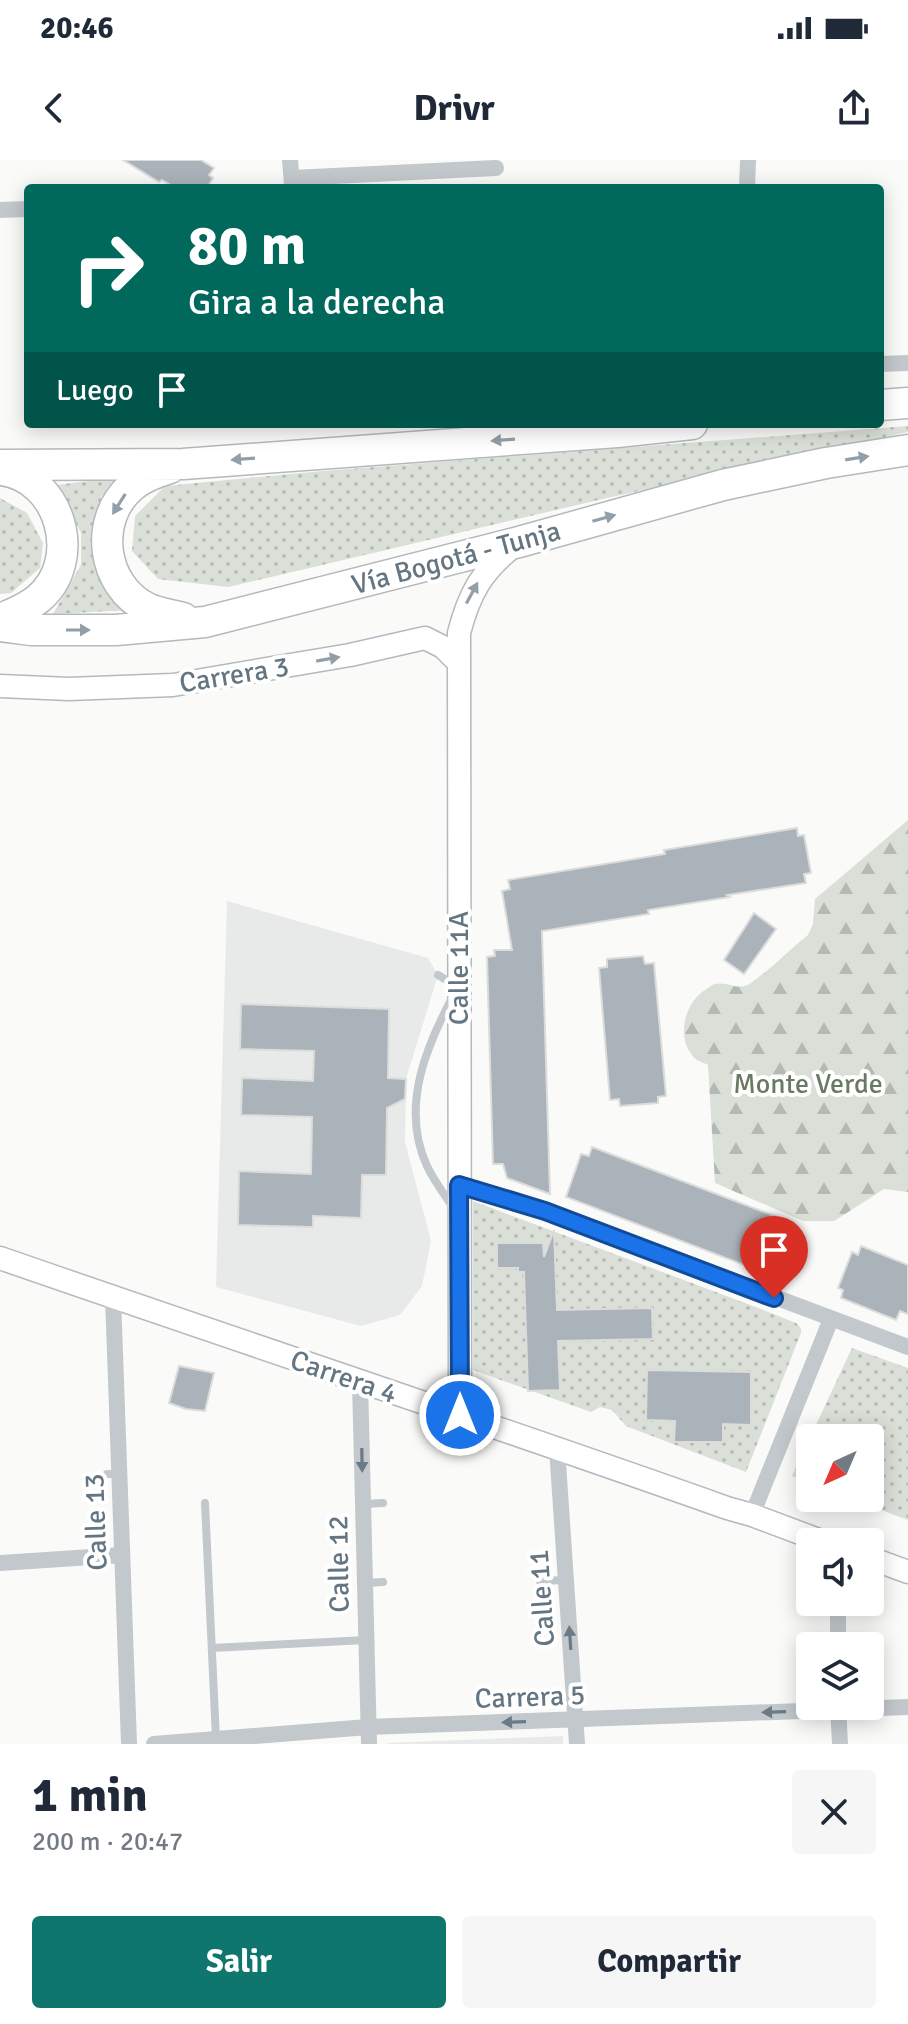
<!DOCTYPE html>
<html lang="es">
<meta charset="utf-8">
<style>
body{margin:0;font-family:Signika,sans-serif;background:#f6f6f7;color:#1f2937;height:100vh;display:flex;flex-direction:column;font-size:30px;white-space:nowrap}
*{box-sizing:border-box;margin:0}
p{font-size:26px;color:#747a83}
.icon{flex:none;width:44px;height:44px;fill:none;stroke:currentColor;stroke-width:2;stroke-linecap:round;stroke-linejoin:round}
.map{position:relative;height:1584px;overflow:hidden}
.side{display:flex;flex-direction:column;background:#fff;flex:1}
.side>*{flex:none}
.top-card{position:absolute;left:24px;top:24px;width:860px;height:244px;border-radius:8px;box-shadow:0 4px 20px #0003;background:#00695c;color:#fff;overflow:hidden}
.needle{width:52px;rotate:224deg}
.controls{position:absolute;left:796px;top:1264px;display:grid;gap:16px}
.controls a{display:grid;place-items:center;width:88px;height:88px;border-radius:8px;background:#fff;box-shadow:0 4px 20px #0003;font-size:40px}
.pin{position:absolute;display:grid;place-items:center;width:68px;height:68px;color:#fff;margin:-82px -34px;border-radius:50% 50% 50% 0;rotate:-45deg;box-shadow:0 0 8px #0007}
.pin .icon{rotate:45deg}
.me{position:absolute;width:88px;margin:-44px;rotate:0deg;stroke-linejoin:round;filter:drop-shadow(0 0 6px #0008)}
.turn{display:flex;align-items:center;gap:28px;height:168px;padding:0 32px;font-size:36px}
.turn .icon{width:104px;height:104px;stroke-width:2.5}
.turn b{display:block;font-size:56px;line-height:68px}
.then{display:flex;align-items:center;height:76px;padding:0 32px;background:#0003;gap:16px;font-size:30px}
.round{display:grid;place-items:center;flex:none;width:84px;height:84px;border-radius:8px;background:#f6f6f7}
.overview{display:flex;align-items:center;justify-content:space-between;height:136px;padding:0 32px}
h1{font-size:48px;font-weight:700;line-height:60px}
.primary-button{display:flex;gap:16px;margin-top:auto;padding:16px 32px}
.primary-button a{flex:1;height:92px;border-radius:8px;background:#0f766e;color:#fff;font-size:32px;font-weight:700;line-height:92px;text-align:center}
.primary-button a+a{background:#f6f6f7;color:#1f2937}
.status{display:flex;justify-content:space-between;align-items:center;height:56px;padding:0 40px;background:#fff;direction:ltr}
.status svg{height:22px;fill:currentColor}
header{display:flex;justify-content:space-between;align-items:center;height:104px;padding:0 32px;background:#fff;font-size:36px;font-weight:700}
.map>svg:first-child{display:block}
</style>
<div class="status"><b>20:46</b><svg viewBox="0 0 49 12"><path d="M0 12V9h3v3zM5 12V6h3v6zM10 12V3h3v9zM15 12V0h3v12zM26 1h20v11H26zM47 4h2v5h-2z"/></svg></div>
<header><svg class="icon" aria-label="back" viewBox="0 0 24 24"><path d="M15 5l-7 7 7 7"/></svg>Drivr<svg class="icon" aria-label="share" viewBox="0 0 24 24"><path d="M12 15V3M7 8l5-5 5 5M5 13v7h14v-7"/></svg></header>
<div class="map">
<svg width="908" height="1584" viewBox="0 0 908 1584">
<defs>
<pattern id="grass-dots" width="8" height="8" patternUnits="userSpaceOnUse" patternTransform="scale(2)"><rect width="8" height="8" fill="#dadfd7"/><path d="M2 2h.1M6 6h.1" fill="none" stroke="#b4b9b4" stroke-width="1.8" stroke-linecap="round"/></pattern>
<pattern id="forest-firs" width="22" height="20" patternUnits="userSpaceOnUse" patternTransform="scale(2)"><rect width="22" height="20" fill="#dadfd7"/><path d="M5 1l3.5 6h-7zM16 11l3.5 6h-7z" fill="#b4b9b4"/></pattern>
</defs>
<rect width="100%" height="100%" fill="#fafaf8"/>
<path fill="#e8e9e9" d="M227 741 428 798 438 815 406 919 405 982 431 1081 422 1126 400 1155 361 1166 216 1127Z
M563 1576V1584H387V1583Z"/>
<path fill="url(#grass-dots)" d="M908 266V272L607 338 228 427 158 419 132 391 135 356 165 326 323 311Z
M121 317 101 337 96 389 103 427 130 450 53 454 81 405V373L56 325Z
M0 338 27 353 43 383 40 408 11 433 0 434Z
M473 1041 761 1149 796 1163 801 1168V1173L746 1312 626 1266 612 1250 600 1247 591 1252 473 1210Z
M852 1188 908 1208V1360L849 1338H870V1278H810V1323L792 1316Z"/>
<path fill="url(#forest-firs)" d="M908 660V1032L884 1029 834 1061H803L715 1023 708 905C705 903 700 902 697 900 675 882 683 844 705 830 708 828 711 825 715 824 729 821 738 832 751 823 771 809 789 790 808 775L813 764 815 739Z"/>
<path fill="#aab3b9" stroke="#dcdcda" stroke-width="2" d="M123 0H201L214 8 209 15 213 18 207 28H176L162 20 159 22Z
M797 668 798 676 804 675 811 713 804 714 806 723 727 735 730 737 648 750 649 754 542 771 550 1034 507 1018 503 1004H493L487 797 495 796 494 790H512L502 731 510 729 508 720 665 694 664 690Z
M754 753 776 769 744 814 724 800Z
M643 796 645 804 654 803 666 936 658 937V943L620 946 619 939 610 940 599 808 607 807V799Z
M241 844 389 849 388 918 406 919 405 939 387 948 386 1015H362L361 1058 313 1056V1067L238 1065 239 1011 311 1014 312 957 241 955 242 918 313 921 314 891 240 889Z
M592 987 788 1061 786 1068 791 1071 778 1107 771 1104 768 1114 566 1037 581 994 589 996Z
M554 1070 557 1150 652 1148 653 1179 558 1181 560 1230 528 1231 524 1112H518V1108H497V1083H543L544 1097Z
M861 1086 908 1105V1154L900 1151 896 1160 841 1138 843 1130 838 1128 852 1092 858 1095Z
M179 1206 214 1213 205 1251 186 1249 169 1243Z
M647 1210 751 1212V1265L723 1264V1282H674L675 1261 646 1260Z"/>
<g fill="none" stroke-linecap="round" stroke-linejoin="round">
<defs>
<path id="secondary" d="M0 526 69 529 173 525 350 495 425 478 443 487 457 501
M0 1098C242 1182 485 1262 727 1348L752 1355 824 1382
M460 1255 459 473C469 434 482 410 515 385
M870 1398 908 1412"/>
<path id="highway" d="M880 245 908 243
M0 305 183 304 617 272 692 264
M170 308C157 312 141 318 131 327 93 360 102 426 147 448 157 453 172 455 183 458
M0 459C13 454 27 448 38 439 84 401 61 318 2 310
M0 466 31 470H116L205 462 519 382 723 325 826 303 908 290"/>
</defs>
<use href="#secondary" stroke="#b3babf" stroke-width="25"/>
<use href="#highway" stroke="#b4b9bd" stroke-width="33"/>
<path stroke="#c3c8cc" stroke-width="8" d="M438 815 458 827C428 881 399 945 427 1006 434 1021 445 1035 454 1049
M107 1314H119
M205 1343 216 1579
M364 1344 383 1343
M540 1421 565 1420
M365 1423 383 1422
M212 1488 366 1480"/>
<path stroke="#c3c8cc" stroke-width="16" d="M290 0 292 26
M292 18 496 8
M747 28 748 0
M0 50 28 49
M880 204 908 203
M459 1025 545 1051 908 1187
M113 1137 129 1584
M360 1222 369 1584
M557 1288 577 1584
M752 1355 831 1159
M0 1403 122 1395
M838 1442V1486
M838 1546 840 1584
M154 1584 368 1567 908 1547"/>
<use href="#secondary" stroke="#fff" stroke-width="22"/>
<use href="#highway" stroke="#fff" stroke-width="30"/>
</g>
<defs><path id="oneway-solid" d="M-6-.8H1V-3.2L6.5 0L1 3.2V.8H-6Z" transform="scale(2)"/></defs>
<g fill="#939fa8">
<use href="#oneway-solid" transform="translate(503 280) rotate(176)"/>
<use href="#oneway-solid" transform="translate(857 298) rotate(-9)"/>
<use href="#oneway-solid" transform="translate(243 299) rotate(176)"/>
<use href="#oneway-solid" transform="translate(119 344) rotate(122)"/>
<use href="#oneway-solid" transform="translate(604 358) rotate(-16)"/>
<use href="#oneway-solid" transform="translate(472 433) rotate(-62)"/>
<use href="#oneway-solid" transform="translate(78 470)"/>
<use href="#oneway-solid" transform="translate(328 499) rotate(-10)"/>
</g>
<g fill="#6a7a87">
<use href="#oneway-solid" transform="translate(362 1300) rotate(89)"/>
<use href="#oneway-solid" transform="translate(570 1478) rotate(-94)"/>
<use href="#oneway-solid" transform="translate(774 1552) rotate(178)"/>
<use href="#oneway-solid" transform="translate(514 1562) rotate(178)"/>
</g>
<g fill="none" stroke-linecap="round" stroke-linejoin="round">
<defs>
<path id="route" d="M460 1255 459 1025 545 1051 774 1138"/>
</defs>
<use href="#route" stroke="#114b97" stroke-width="20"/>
<use href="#route" stroke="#1a73e8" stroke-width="14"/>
</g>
<g text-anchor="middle" stroke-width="8" stroke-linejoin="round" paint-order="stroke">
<g font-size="28" fill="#657683" stroke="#fff">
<text transform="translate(456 397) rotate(-15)" y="10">Vía Bogotá - Tunja</text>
<text transform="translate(234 514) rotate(-9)" y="10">Carrera 3</text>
<text transform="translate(458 808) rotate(-90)" y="10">Calle 11A</text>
<text transform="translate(344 1216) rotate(19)" y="10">Carrera 4</text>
<text transform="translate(95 1362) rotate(-92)" y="10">Calle 13</text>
<text transform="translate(338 1404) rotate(-91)" y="10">Calle 12</text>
<text transform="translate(541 1438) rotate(-94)" y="10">Calle 11</text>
<text transform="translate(530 1536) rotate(-2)" y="10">Carrera 5</text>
</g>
<g font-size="28" fill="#687a64" stroke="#fff">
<text x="808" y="933">Monte Verde</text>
</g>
</g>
</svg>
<div class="controls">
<a><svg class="needle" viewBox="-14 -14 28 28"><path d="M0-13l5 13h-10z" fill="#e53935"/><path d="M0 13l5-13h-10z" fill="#747a83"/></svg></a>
<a><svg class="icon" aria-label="sound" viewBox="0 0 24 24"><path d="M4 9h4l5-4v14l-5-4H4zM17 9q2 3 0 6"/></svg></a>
<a><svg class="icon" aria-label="layers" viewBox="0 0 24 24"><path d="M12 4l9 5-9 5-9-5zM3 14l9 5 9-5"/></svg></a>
</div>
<div class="pin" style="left:774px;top:1138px;background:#d93025"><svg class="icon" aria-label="arrive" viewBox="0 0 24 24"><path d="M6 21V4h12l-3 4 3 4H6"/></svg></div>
<svg class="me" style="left:460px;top:1255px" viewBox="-20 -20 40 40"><circle r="17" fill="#1a73e8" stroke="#fff" stroke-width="3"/><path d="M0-11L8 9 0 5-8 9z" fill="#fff"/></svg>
<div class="top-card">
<div class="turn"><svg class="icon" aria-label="right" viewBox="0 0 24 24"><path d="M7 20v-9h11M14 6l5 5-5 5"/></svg><div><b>80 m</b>Gira a la derecha</div></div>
<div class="then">Luego<svg class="icon" aria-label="arrive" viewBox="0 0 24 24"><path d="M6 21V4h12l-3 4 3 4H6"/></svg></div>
</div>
</div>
<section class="side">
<div class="overview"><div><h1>1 min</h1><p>200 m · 20:47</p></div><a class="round"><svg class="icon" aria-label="close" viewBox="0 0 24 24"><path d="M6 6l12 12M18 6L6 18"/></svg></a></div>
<div class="primary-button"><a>Salir</a><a>Compartir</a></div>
</section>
